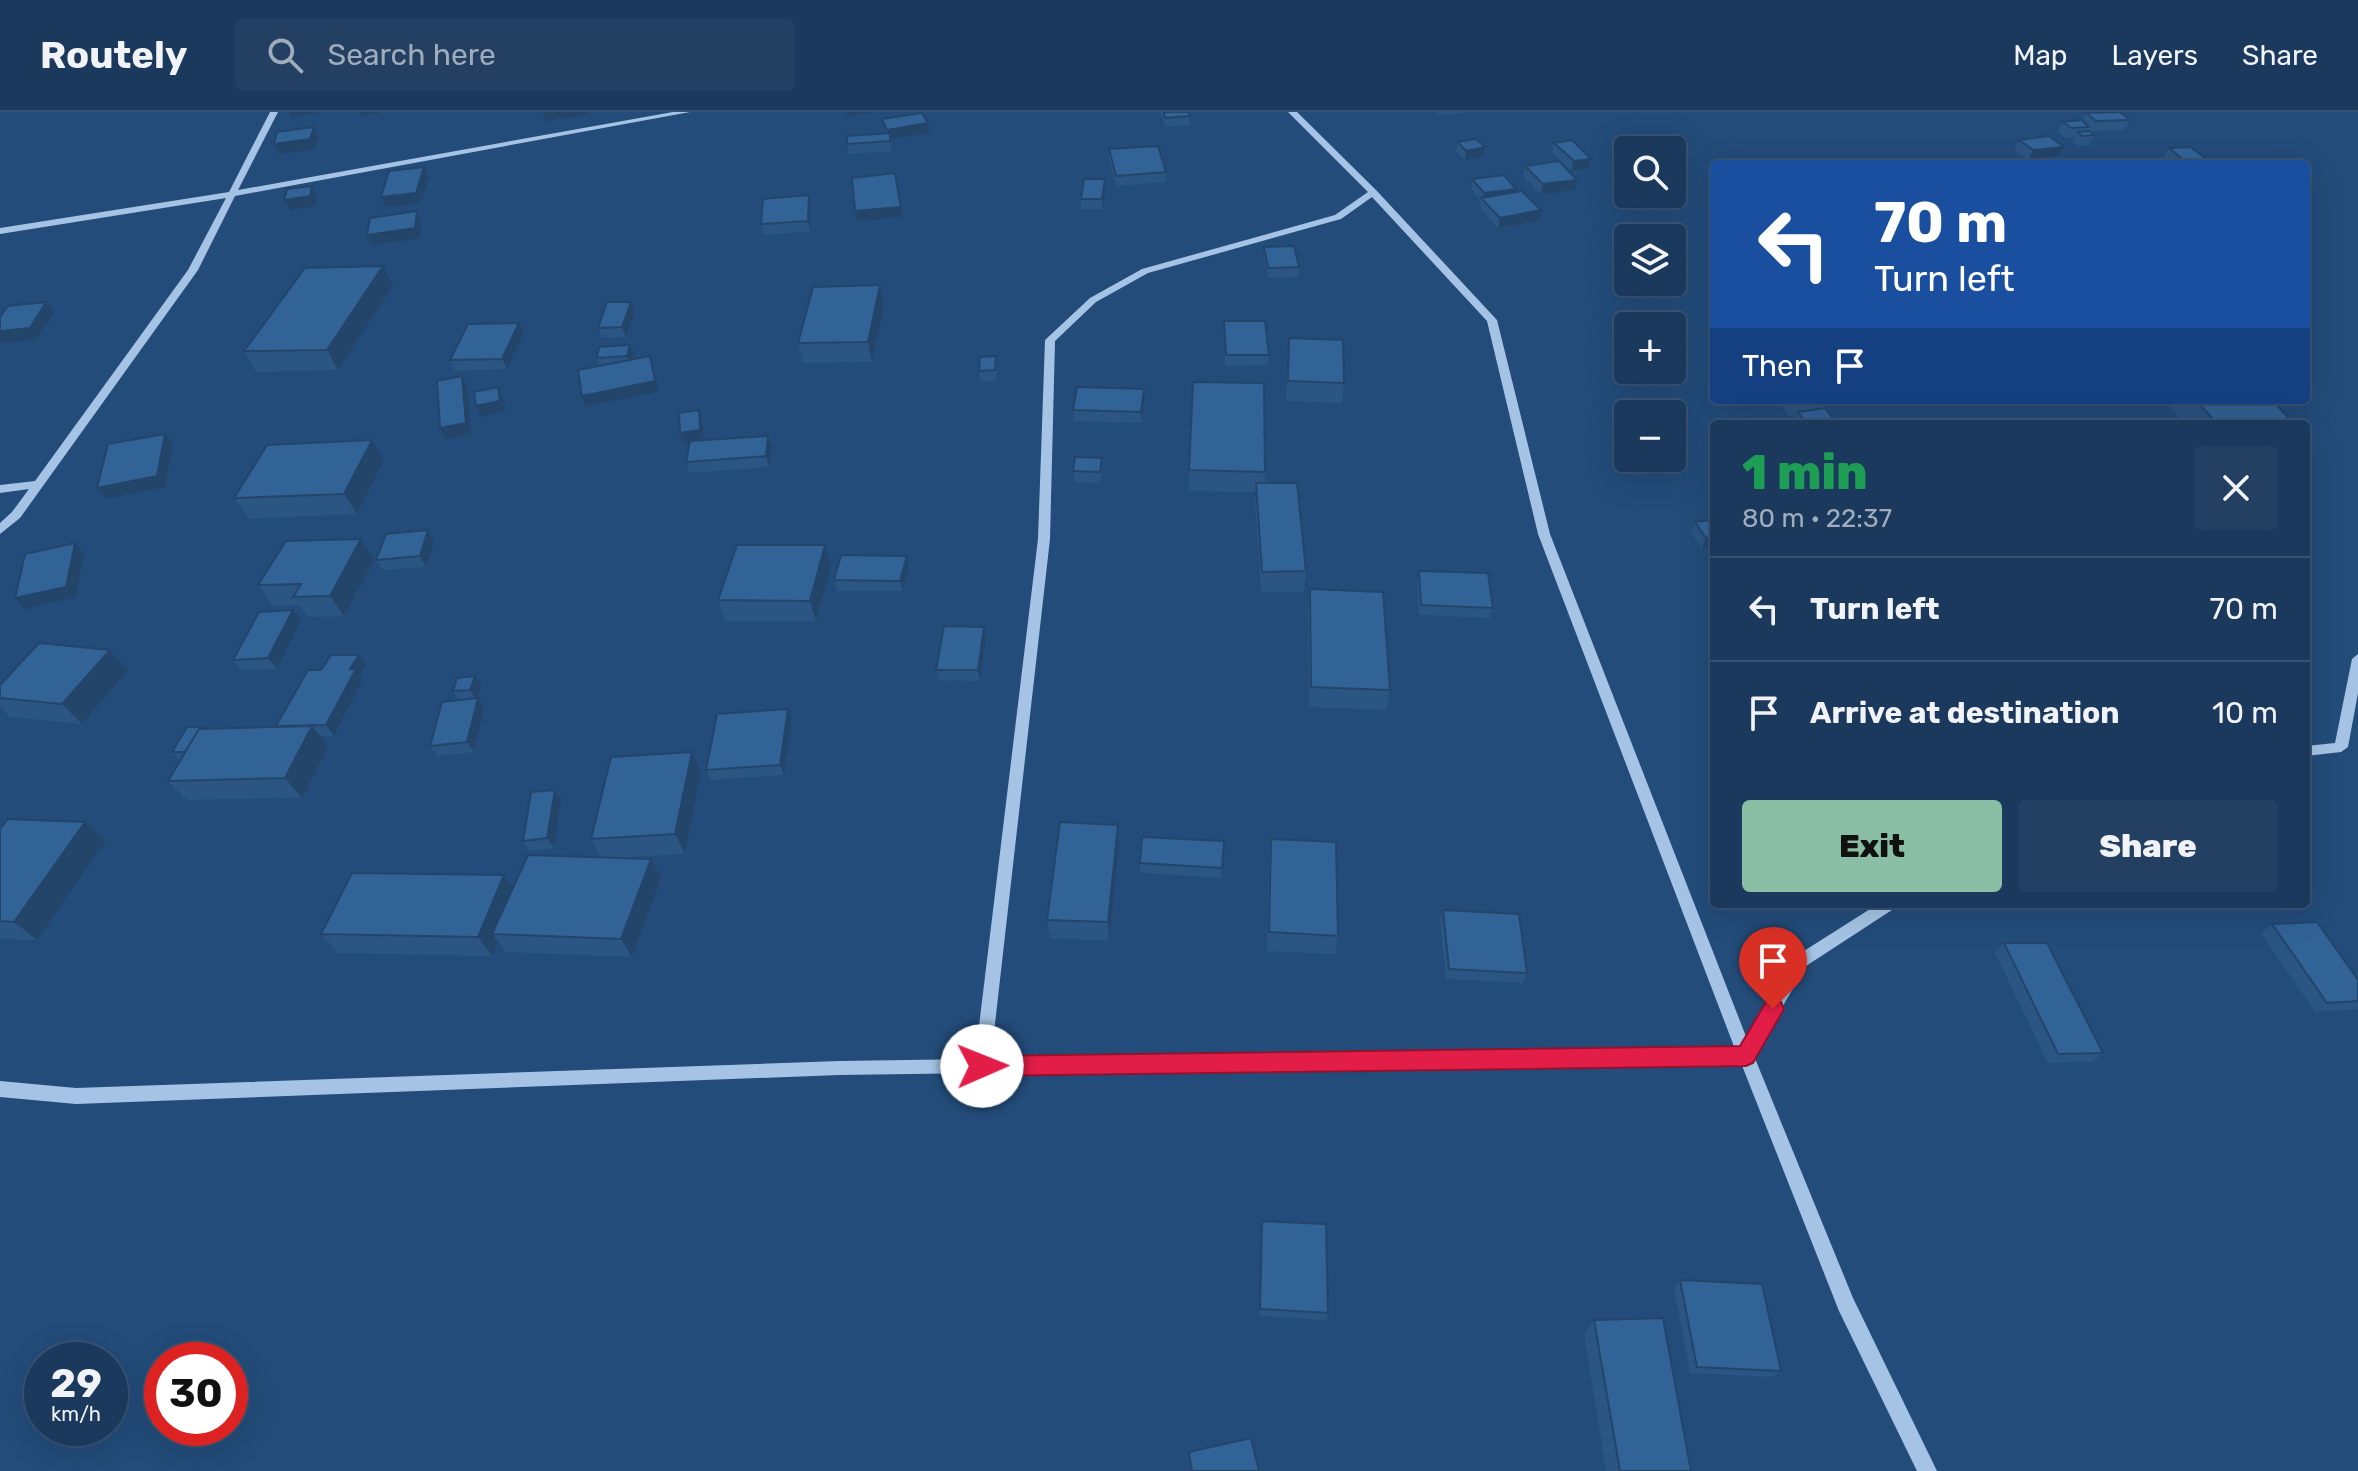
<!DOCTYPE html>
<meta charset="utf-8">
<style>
body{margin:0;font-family:Rubik,sans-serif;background:#234062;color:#f1f3f6;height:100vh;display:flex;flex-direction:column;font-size:30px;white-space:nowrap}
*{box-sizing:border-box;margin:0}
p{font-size:26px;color:#9facbb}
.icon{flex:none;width:44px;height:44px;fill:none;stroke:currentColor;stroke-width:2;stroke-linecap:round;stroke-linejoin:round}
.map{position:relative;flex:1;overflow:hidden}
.details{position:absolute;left:1710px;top:308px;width:600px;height:488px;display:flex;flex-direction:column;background:#1a395c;border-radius:8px;box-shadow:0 8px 32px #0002,0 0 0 2px #385372}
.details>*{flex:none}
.banner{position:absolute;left:1710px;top:48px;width:600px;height:244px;border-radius:8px;box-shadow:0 8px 32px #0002,0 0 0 2px #385372;background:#1a4fa0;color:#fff;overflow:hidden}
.tools{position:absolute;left:1614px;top:24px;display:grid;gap:16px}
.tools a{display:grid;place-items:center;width:72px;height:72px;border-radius:8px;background:#1a395c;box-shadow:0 8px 32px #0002,0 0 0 2px #385372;font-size:40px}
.speed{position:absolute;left:24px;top:1230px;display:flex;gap:16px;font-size:40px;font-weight:700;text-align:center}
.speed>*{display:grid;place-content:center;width:104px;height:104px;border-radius:50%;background:#1a395c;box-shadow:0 8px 32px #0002,0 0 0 2px #385372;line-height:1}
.speed small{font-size:20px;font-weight:400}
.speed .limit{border:12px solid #d22;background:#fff;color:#111}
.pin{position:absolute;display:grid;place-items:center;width:68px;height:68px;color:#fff;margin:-82px -34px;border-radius:50% 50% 50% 0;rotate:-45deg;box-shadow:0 0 8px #0007}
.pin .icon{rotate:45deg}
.me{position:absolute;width:88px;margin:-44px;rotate:89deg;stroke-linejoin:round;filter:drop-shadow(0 0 6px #0008)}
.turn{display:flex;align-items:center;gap:28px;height:168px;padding:0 32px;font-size:36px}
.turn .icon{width:104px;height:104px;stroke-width:2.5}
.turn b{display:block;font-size:56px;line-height:68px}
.then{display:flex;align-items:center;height:76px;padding:0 32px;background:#0003;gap:16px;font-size:30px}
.round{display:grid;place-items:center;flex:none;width:84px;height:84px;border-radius:8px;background:#234062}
.overview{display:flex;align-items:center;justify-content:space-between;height:136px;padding:0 32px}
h1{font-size:48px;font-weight:800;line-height:60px;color:#1e9e55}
.cta{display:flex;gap:16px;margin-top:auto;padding:16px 32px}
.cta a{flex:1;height:92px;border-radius:8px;background:#8abfa5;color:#111;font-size:32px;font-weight:800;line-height:92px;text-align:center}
.cta a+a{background:#234062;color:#f1f3f6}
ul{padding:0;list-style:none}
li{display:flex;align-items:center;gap:24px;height:104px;padding:0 32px;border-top:2px solid #385372}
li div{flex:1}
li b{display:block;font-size:30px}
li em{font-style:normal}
header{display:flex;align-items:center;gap:48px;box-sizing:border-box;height:112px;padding:0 40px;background:#1a395c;border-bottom:2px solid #385372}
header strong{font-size:38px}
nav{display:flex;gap:44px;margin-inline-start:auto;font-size:28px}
.search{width:560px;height:72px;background:#234062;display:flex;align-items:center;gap:20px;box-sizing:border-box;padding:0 28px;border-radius:8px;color:#9facbb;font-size:30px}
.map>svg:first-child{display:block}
</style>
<header>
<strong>Routely</strong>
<div class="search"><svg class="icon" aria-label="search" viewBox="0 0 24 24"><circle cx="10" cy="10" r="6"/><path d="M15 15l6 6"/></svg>Search here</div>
<nav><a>Map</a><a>Layers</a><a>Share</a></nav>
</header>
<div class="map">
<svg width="2358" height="1359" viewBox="0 0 2358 1359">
<rect width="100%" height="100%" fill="#234c7a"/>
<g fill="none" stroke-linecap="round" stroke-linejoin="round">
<path fill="#a5c4e5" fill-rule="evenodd" d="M270 0H278L238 78 673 0H690L235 84 198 158 20 406 0 422V411L12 400 29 377 0 381V373L35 369 188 158 226 86 0 122V116L229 80Z
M1288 0H1297L1376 78 1497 208 1550 422 1747 927 1796 844 1878 792H1897L1895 796 1806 854 1754 944 1853 1186 1937 1359H1917L1839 1199 1741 951 839 963 76 992 0 985V969L76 976 839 949 975 947 1038 427 1045 228 1090 186 1142 157 1335 103 1368 80ZM1372 85 1487 209 1538 422 1735 937 991 947 1050 427 1055 229 1096 190 1148 161 1341 107Z
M2358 542V581L2348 635 2341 640 2306 644V634L2335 631 2352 547Z"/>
</g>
<path fill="#2b5582" d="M1160 0H1188L1190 13 1166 15Z
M1436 0H1472L1438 3Z
M2086 1 2130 8 2125 18 2091 19 2088 17 2087 19 2094 23 2089 33 2077 34 2073 30 2075 25 2066 26 2058 19 2063 10 2082 9Z
M882 7 930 21 891 27 892 39 849 42 847 32 886 22Z
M2019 28 2064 35 2059 44 2028 48 2014 38Z
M1458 30 1483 45 1465 48 1456 39Z
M1554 31 1588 56 1571 59 1552 41Z
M2169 36 2208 48 2206 52H2171L2164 46Z
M1109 37 1166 60V70L1116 74 1109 47Z
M1525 54 1574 78 1541 82 1523 64Z
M1105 67V77L1103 98 1081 97V87Z
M1472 67 1515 80 1539 109 1498 116 1480 96 1481 90 1471 77Z
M809 83 811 93 810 119 764 123 761 112Z
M1264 135 1299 155 1298 165 1268 166 1264 146Z
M393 174 338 258 256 260 244 239Z
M631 190 635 200 626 225 602 226 598 216Z
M884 194 872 250 803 251 798 231Z
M1224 209 1269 243 1268 253 1225 254Z
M524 221 507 257 455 259 450 248Z
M1289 226 1344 271 1342 291 1286 289Z
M634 243 633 247 653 255 659 280 586 294 600 254 597 246Z
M996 244 997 255 996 269H980L979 259Z
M1144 277V288L1142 311 1074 309 1073 298Z
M1778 288H1823L1825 291 1823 297 1837 312H1794L1793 310 1796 303 1789 304Z
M2165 288H2272L2294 312H2185Z
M702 309 704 328 768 324 772 334 769 355 690 361 686 350 690 331 683 332Z
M1102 346V356L1100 371 1074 370 1073 359Z
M384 349 357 402 249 407 234 386Z
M1189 358 1265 360V371L1306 459 1304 480H1261L1255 392 1256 380 1189 379Z
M1695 410 1714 413V435L1702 436 1691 421Z
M361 427 374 448 344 504 308 505 299 493 273 494 258 473Z
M435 429 426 455 383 458 376 448Z
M825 433 831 454 816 509H725L718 488Z
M907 444 909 455 903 479H837L834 468Z
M1419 459 1493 496 1490 506 1419 503 1417 469Z
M1310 477 1390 578 1386 598 1309 595 1308 497Z
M301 509 277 557 241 558 233 548Z
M986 526 980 569 938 568 936 558Z
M110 538 128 558 82 612 10 605 0 595V573Z
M366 554 360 563 363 568 334 624H320L328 634 302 686 187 688 168 669 180 649 172 640 208 615 209 617 277 615 276 614 321 558Z
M475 564 481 574 478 586 484 596 474 640 438 644 430 634 459 588 453 579Z
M792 608 784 663 710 668 706 658Z
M692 640 701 660 685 742 616 746 651 747 661 766 632 845 506 840 498 829 492 844 339 841 321 822 513 776 601 745 591 727Z
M561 688 554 736 529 739 523 729Z
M85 710 106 729 37 828 0 827V717Z
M1118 713 1119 732 1109 829 1050 826 1047 808Z
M1271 727 1338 824 1335 842 1267 839 1269 746Z
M1224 729 1221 766 1140 761V751Z
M1443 798 1527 861 1523 871 1446 867 1440 808Z
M2272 812 2358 868V897L2315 900 2261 821Z
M2004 831 2103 941 2092 950 2048 951 1995 841Z
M1262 1109 1328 1201 1326 1208 1259 1204Z
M1680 1168 1781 1259 1773 1265 1690 1261 1674 1176Z
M1594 1208 1691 1359H1606L1584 1221Z"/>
<path fill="#23456a" d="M289 0H317V1L292 5Z
M360 0H383L362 4Z
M542 0H589L590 2 546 9Z
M846 0H874L847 4Z
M928 11 930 21 891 27 892 39 890 27 888 28 887 18Z
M314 15 319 25 315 37 279 42 274 32Z
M1485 35 1483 45 1465 48 1466 39Z
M2064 35 2059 44 2028 48 2033 38Z
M1591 47 1588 56 1571 59 1574 49Z
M424 55 429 65 421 91 386 95 381 85Z
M895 61 902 105 857 109 855 99Z
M1105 67V77L1103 98 1102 87Z
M1577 68 1574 78 1541 82 1543 72Z
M312 74 317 84 315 94 290 98 284 88Z
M1516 77 1514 87H1483L1484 81Z
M809 83 811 93 810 119 808 109Z
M1541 98 1539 109 1498 116 1500 106Z
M417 99 421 109 420 126 372 133 367 123Z
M383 154 393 174 338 258 327 238Z
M880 173 884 194 872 250 868 230Z
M46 190 54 200 37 227 0 231V219Z
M631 190 635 200 626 225 622 215Z
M519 211 524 221 507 257 502 247Z
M630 233 634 243 631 254 627 244Z
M650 244 659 280 586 294 582 284Z
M462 264 467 274 471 322 446 327 440 316Z
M498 275 503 285 505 299 481 305 476 294Z
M1144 277V288L1142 311 1141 300Z
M699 298 702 309 704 329 683 332 680 321Z
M165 322 173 332 165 375 106 387 97 376Z
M768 324 772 334 769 355 766 344Z
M372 328 384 349 357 402 344 382Z
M428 418 435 429 426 455 420 444Z
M1714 425V435L1702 436 1706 426Z
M361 427 374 448 344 504 330 484Z
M75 431 84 442 76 485 25 497 15 486Z
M825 433 831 454 816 509 810 489Z
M907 444 909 455 903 479 900 469Z
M293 498 301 509 277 557 268 546Z
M984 515 986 526 980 569 978 558Z
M110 538 128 558 82 612 62 592Z
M359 543 366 554 360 563 363 568 334 624 326 613 350 557Z
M475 564 481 574 477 588 470 578Z
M478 586 484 596 474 640 467 630Z
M788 597 792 608 784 663 780 653Z
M312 614 328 634 302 686 285 666Z
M692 640 701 660 685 742 675 722Z
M555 678 561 688 554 736 547 726Z
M85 710 106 729 37 828 14 810Z
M1118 713 1119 732 1109 829 1108 810Z
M651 747 661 766 632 845 621 827Z
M504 763 517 782 492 822 498 829 492 844 478 825Z"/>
<path fill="#326397" stroke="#23456a" stroke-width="2" d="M1164 0H1188L1190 4 1165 6Z
M2120 0 2130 8 2096 9 2086 1Z
M922 1 928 11 887 18 882 7Z
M2082 8 2089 15 2071 16 2063 10Z
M314 15 310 27 274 32 277 20Z
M2089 19 2094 23 2082 24 2078 20Z
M890 21V29L847 32V24Z
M2049 24 2064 35 2033 38 2019 28Z
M1476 27 1485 35 1466 39 1458 30Z
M1572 28 1591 47 1574 49 1554 31Z
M1158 34 1166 60 1116 64 1109 37Z
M2190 35 2208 48 2186 50 2169 36Z
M2253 47 2260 52H2221L2218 50Z
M1559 49 1577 68 1543 72 1525 54Z
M424 55 416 81 381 85 389 59Z
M895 61 901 95 855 99 852 66Z
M1504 63 1516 77 1484 81 1472 67Z
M1084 67H1105L1102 87H1081Z
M312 74 310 84 284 88 287 77Z
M1522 79 1541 98 1500 106 1481 86Z
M809 83 808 109 761 112 763 87Z
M417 99 415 116 367 123 370 106Z
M1294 134 1299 155 1268 156 1264 135Z
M383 154 327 238 244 239 305 156Z
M880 173 868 230 798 231 813 175Z
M46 190 30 216 0 219V205L8 194Z
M607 190H631L622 215 598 216Z
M1224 209H1265L1269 243H1226Z
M519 211 502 247 450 248 468 212Z
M1289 226 1343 228 1344 271 1288 269Z
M630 233 627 244 597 246 599 235Z
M650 244 655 269 582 284 578 258Z
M996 244 995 258 979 259 980 245Z
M462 264 466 311 440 316 437 269Z
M1193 270 1264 271 1265 360 1189 358Z
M498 275 500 289 476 294 474 280Z
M1077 275 1144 277 1141 300 1073 298Z
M1790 288H1823L1825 291 1794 293Z
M2196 288H2272L2294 312H2217Z
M1825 296 1837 312H1807L1798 300Z
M699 298 700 318 680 321 679 301Z
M165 322 157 364 97 376 108 332Z
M768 324 766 344 686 350 690 329Z
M372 328 344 382 234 386 267 333Z
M1075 345 1102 346 1100 360 1073 359Z
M1256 371H1297L1306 459 1262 460Z
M1710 408 1714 413V425L1706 426 1695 410Z
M428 418 420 444 376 448 386 422Z
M361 427 330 484 293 485 301 472 258 473 286 429Z
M75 431 66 475 15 486 25 442Z
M737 433H825L810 489 718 488Z
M841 443 907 444 900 469 834 468Z
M1419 459 1488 461 1493 496 1421 493Z
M1310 477 1383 480 1390 578 1311 575Z
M293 498 268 546 233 548 259 500Z
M944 514 984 515 978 558H936Z
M39 531 110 538 62 592 0 586V573Z
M331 543H359L350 557H356L326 613 276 614 308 558H321Z
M475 564 470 578 453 579 457 566Z
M478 586 467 630 430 634 442 590Z
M788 597 780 653 706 658 717 602Z
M312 614 285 666 168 669 199 617Z
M187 615H208L207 617H199L185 640H172Z
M692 640 675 722 591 727 611 645Z
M555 678 547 726 523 729 531 680Z
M8 707 85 710 14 810 0 809V717Z
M1060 710 1118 713 1108 810 1047 808Z
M1142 725 1224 729 1222 756 1140 751Z
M1271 727 1336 730 1338 824 1269 820Z
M528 743 651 747 621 827 492 822Z
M352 761 504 763 478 825 321 822Z
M1443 798 1519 802 1527 861 1449 857Z
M2317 810 2358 868V889L2327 891 2272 812Z
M2004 831H2047L2103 941 2058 942Z
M1262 1109 1326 1112 1328 1201 1260 1197Z
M1680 1168 1762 1172 1781 1259 1697 1255Z
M1663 1206 1691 1359H1620L1594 1208Z
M1251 1326 1259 1359H1192L1189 1340Z"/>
<path fill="#e11d48" stroke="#92132f" stroke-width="2" d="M1773 887 1781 890 1784 897 1753 951 1746 954 982 964 974 961 971 954 974 947 982 944 1740 934 1766 890Z"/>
</svg>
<div class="tools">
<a><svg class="icon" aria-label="search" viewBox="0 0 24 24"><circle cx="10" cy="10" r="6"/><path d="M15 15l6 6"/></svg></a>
<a><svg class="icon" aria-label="layers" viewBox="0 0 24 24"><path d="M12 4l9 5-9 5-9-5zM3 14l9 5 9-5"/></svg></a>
<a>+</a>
<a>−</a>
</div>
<div class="speed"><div>29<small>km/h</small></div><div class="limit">30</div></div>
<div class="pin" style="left:1773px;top:897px;background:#d93025"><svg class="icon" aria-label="arrive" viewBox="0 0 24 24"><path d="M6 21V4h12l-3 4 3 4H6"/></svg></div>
<svg class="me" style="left:982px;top:954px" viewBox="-20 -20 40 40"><circle r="19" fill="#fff"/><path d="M0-13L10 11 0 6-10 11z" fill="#e11d48"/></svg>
<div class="banner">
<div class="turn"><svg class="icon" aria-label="left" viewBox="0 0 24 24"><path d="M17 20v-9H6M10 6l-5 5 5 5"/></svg><div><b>70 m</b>Turn left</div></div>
<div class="then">Then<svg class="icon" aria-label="arrive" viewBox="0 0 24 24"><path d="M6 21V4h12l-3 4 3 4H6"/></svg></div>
</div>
<section class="details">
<div class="overview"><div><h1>1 min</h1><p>80 m · 22:37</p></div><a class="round"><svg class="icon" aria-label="close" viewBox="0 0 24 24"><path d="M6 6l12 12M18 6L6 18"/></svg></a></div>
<ul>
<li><svg class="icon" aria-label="left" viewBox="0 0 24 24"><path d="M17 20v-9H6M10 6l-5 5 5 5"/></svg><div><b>Turn left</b></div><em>70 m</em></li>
<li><svg class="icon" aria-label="arrive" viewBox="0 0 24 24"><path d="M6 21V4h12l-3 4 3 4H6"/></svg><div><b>Arrive at destination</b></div><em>10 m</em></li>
</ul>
<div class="cta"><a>Exit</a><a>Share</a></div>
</section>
</div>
